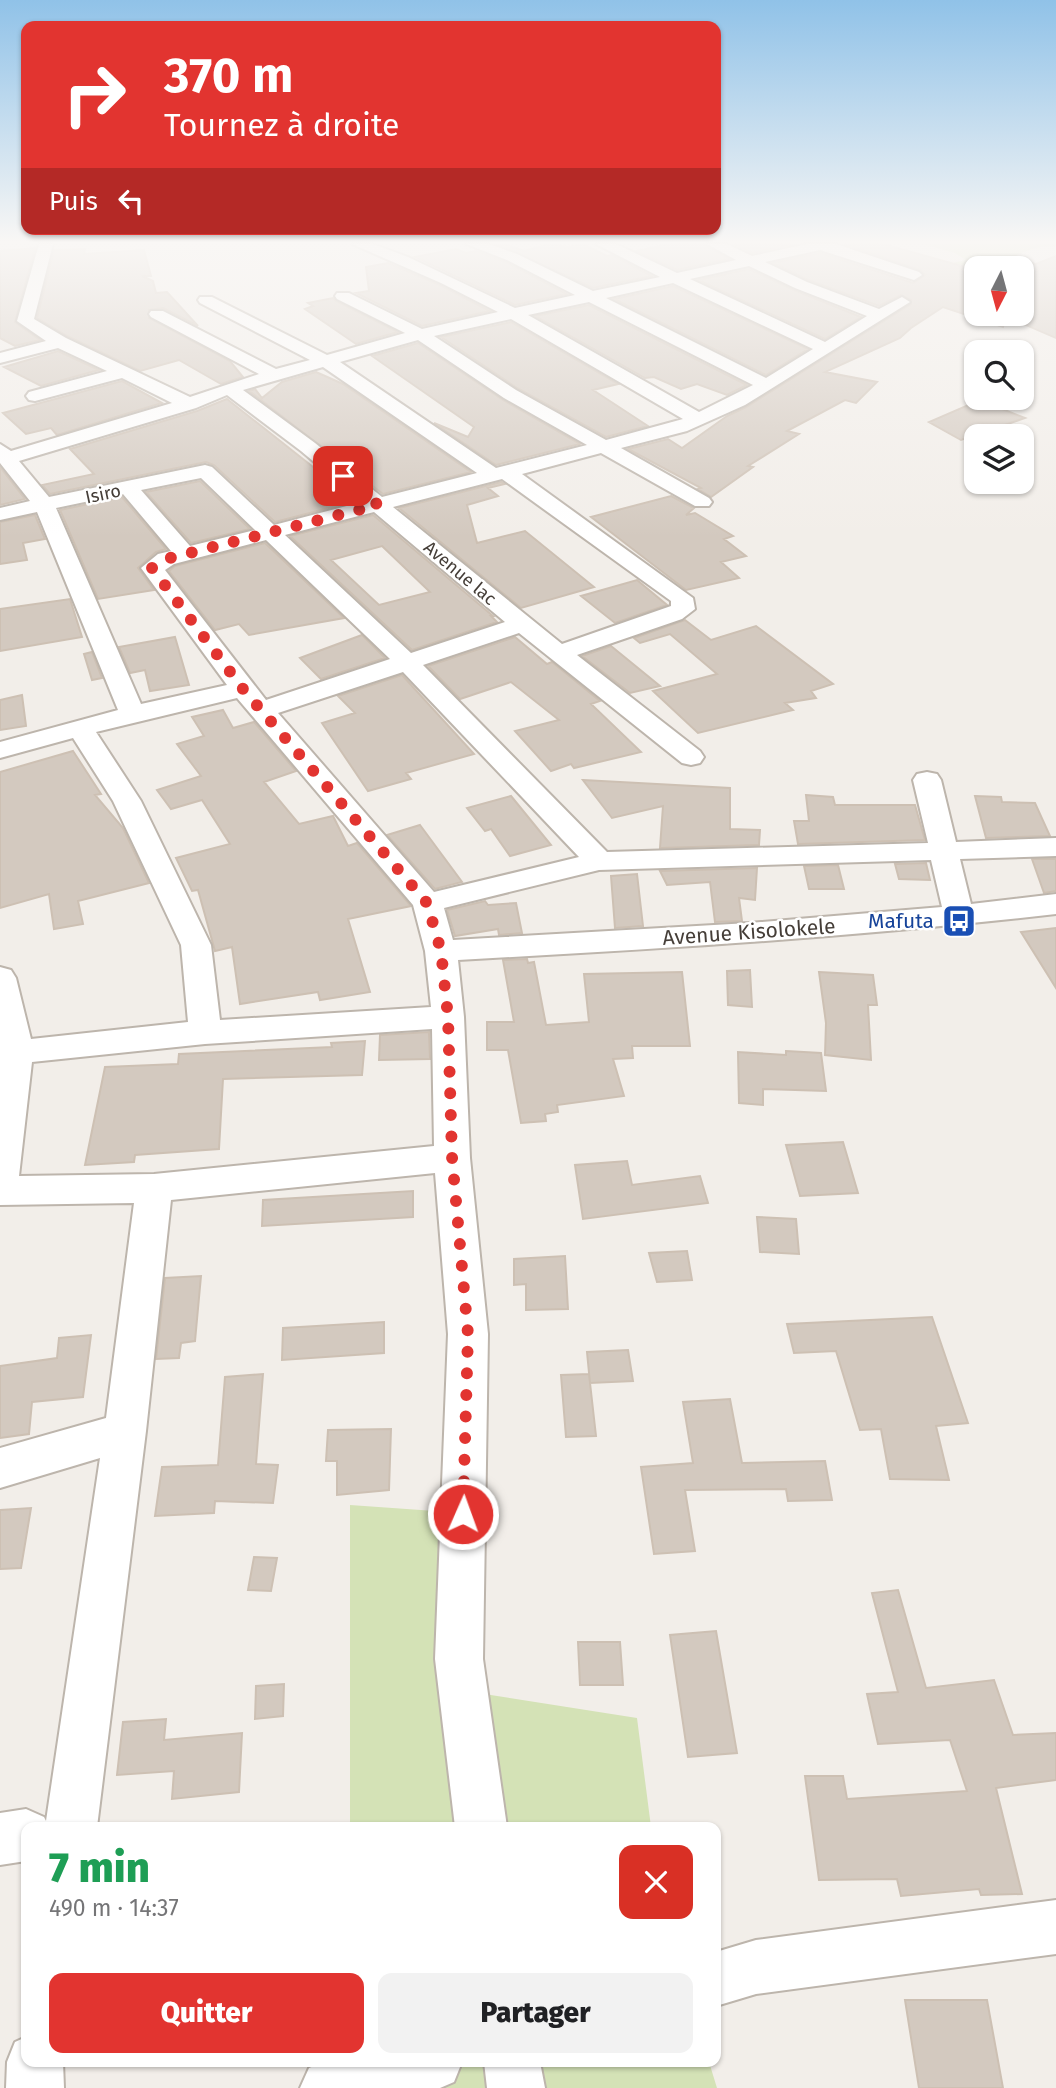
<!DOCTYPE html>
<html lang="fr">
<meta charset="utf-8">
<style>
body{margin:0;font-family:"Fira Sans",sans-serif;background:#f2f2f2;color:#202124;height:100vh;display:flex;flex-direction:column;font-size:26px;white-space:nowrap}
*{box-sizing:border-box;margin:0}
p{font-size:23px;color:#757577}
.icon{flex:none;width:38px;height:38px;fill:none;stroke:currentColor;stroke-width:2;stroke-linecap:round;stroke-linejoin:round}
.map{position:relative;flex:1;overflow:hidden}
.panel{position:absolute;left:21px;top:1822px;width:700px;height:245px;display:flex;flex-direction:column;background:#fff;border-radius:14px;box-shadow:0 2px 5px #0004}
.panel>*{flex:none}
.hud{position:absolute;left:21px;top:21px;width:700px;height:214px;border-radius:14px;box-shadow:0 2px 5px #0004;background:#e23430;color:#fff;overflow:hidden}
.needle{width:46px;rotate:186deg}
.tools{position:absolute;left:964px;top:256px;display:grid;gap:14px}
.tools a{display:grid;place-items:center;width:70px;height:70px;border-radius:14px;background:#fff;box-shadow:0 2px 5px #0004;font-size:35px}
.pin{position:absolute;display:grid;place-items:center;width:60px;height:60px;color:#fff;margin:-30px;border-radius:14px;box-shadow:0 4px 10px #0006}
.me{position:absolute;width:77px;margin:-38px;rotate:2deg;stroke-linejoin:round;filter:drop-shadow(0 0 5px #0008)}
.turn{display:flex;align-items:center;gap:24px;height:147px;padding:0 28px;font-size:32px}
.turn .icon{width:91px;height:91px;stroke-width:2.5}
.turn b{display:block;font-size:49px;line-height:60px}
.then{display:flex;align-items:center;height:66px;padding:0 28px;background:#0003;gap:14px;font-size:26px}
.round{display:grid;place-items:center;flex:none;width:74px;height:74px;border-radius:14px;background:#f2f2f2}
.summary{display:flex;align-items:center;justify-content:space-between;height:119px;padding:0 28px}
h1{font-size:42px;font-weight:800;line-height:52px;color:#1e9e55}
.button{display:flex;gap:14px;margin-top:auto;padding:14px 28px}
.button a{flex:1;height:80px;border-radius:14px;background:#e23430;color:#fff;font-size:28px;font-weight:800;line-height:80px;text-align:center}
.button a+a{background:#f2f2f2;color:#202124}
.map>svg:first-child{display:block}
</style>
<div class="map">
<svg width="1056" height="2088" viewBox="0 0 1056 2088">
<rect width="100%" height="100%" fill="#f2eee9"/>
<path fill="#d4e2b6" d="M923 244H1056V246C1035 246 1016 252 1001 268H976V278H953L931 268 966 260 955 253Z
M350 1505 449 1512 446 1688 637 1718 651 1827H350Z
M349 2062H709L717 2088H349Z"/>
<path fill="#d3c9bf" stroke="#cdc0b3" stroke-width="2" fill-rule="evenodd" d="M505 244 524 251 549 244 568 247 583 244 607 256 612 255 652 276 593 288 498 245Z
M670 244H704L729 259 677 270 636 251Z
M734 244H793L752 253Z
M845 244H883L976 270V313H1022V268H1000L1016 260 1036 264 1056 256V338L1005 316 1003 327 943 307 911 328 900 338 825 372 877 382 856 403 845 400 787 431 799 434 748 466 753 467 711 497 698 489 701 488 628 449 668 439 682 448 727 416 746 407 911 304V300L901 295 879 306 808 280 773 263 820 253 913 283 925 275 920 270Z
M35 248 15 322 40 340 15 346 0 338V251Z
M85 249 84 254 144 250 151 276H142L153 281 156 293 167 292 198 326 163 308 149 310V318L230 361 243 377 221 384 179 360 140 371 67 336 37 318 54 250Z
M456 249 466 253 476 251 506 262 567 294 515 305 415 257Z
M388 263 440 285 490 311 422 326 356 293 369 291 366 267Z
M749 269 794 290 861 317 825 339 698 280Z
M673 286 808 349 766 375 614 299Z
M333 298 336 301 398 332 356 344 305 309 313 306 308 303Z
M589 305 747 385 727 395 697 384 681 389 654 377 645 378 535 316Z
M511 322 618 384 593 390 648 426 606 437 517 388 441 337Z
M418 343 503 400 580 444 496 465 434 423 468 437 474 427 372 356Z
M58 351 99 370 41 386 4 367Z
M316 372 343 384 471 472 383 494 249 391 255 389 262 398 282 382Z
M122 381 162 403 57 435 51 428 26 434 3 413Z
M987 397H993L992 405 1025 418 961 440 929 422Z
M227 399 356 501 275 522 214 465 206 462 50 494 42 485 94 474 70 449 197 411Z
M0 467 25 499 0 505Z
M200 481 250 529 191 543 146 492Z
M501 482 505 484 488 488 498 496 467 505 477 543 525 531 594 587 521 608 399 508Z
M671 496 694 508 686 515 695 513 733 536 724 539 746 556 721 562 739 578 686 590 591 517Z
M122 497 166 549 156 552 138 568 154 590 98 599 60 510Z
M35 515 45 539 23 543 27 560 0 564V522Z
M373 515 493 616H491L497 622 412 650 290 536ZM382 546 430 592 379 605 331 560Z
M265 543 344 618 249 635 239 624 215 630 169 571 175 566Z
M637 580 667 605 615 623 581 596Z
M70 599 82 637 0 651V609Z
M685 620 711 640 756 626 833 684 811 691 816 698 785 703 793 710 698 733 653 691 717 674 670 634 640 643 634 638Z
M362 635 385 658 321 679 300 658Z
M175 637 189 685 150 691 145 670 130 673 119 647Z
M515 637 547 664 552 662 600 701 591 704 641 752 574 768 571 764 551 771 515 731 559 720 511 682 460 699 428 666Z
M611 646 660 686 630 693 582 656Z
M92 652 102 678 92 680 84 654Z
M402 675 474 754 406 773 411 779 368 791 322 723 355 713 338 696Z
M22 695 26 726 0 730V700Z
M223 710 233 728 254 722 296 771 264 782 299 824 333 816 348 846 357 843 411 906 348 919 370 992 320 1000 318 992 240 1004 232 947 215 951 198 890 192 891 176 858 230 844 202 800 171 809 157 790 201 776 177 744 204 736 192 717Z
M73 751 101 794 95 795 123 828 149 883 78 901 83 924 54 929 49 894 0 908V772Z
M583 780 730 788V829L760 830 759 845 660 848 663 806 612 818Z
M806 795 833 797 835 805H915L925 840 798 844 794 821H809Z
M511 796 551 845 510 856 491 829 485 831 467 808Z
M975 796 1001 797 1002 802 1035 803 1050 836 986 838Z
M420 825 462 882 435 889 387 835Z
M1032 859H1056V891L1044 893Z
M926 863 930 880 899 879 895 864Z
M838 865 844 889H809L804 866Z
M757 868 755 900 739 898 742 921 715 922 710 882 667 885 660 871Z
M637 874 643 926 615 928 611 876Z
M485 901 488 905 516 903 522 933 499 935 498 929 455 936 447 910Z
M1056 928V988L1021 932Z
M527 959 528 963 534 962 546 1025 589 1022 584 974 682 972 690 1046H632L633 1058 613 1059 624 1096 557 1105 558 1112 545 1114 546 1121 521 1123 508 1050H487V1022H514L503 960Z
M750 970 752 1007 728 1005 727 971Z
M819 972 873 975 877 1005H868L871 1060 825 1055 826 1023Z
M429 1032 430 1059 379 1060 380 1035Z
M365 1041 362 1075 223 1079 219 1149 135 1155 134 1162 85 1165 105 1067 178 1064 179 1054 332 1047 331 1043Z
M786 1051 821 1053 826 1091 763 1089V1105L739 1103 738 1052 786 1055Z
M843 1142 858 1193 800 1196 786 1145Z
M627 1161 632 1185 700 1176 708 1203 583 1219 575 1165Z
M413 1191V1217L262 1226 263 1200Z
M757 1217 796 1219 799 1254 760 1252Z
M687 1251 692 1280 657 1282 649 1253Z
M565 1256 568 1309 526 1310V1284L514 1285V1259Z
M201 1276 195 1341 181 1343 179 1358 156 1359 165 1278Z
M932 1317 968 1423 936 1426 949 1480 890 1479 881 1429 860 1430 836 1351 794 1353 787 1324Z
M384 1322V1353L282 1360 283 1328Z
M91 1335 83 1397 32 1402 29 1434 0 1438V1366L57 1358 59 1338Z
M628 1350 633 1381 590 1383 587 1352Z
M263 1374 256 1464 278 1465 273 1503 215 1501 214 1513 155 1516 162 1467 218 1465 225 1377Z
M589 1374 596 1436 566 1437 561 1375Z
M730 1399 742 1463 825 1461 832 1500 788 1501 786 1489 685 1490 695 1551 654 1554 641 1467 693 1463 683 1402Z
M391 1429 389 1490 337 1495V1461H326L328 1430Z
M31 1508 21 1568 0 1569V1510Z
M254 1557 277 1558 271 1591 248 1590Z
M898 1590 926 1688 994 1680 1013 1735 1056 1733V1780L996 1788 1022 1894 981 1895 979 1889 901 1896 897 1879 819 1880 805 1776H843L847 1799 967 1791 950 1740 878 1744 867 1694 898 1692 872 1593Z
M716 1631 737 1753 688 1757 670 1635Z
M578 1642H620L623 1685H580Z
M284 1684 283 1716 255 1719 256 1686Z
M166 1719 164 1740 242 1733 239 1792 172 1799 174 1771 117 1775 123 1722Z
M905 2000H987L1003 2088H919Z"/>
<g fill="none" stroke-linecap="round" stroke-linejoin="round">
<defs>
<path id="minor" d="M39 244H53L34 319 66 338 190 397 259 374 151 317 149 314 151 311H163L276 369 310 360 200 303 198 300 200 297H212L327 355 405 333 337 299 335 296 337 293H349L422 329 498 312 441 283 352 244H373L408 257 515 308 575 295 507 260 466 244H489L517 254 593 291 660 277 596 244H616L677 273 736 260 707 244H727L752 256 807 244H836L919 272 922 275 914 280 820 250 765 262 807 282 879 309 902 297 910 302 745 405 687 431 621 448 709 498 712 502 709 506H695L601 453 522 474 693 598 695 609 682 619 577 655 700 751 704 757 700 763 691 765 682 763 519 633 423 665 607 852 928 843 913 780 917 774 927 772 937 774 941 780 956 842 1056 838V856L960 859 971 904 1056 894V914C857 937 658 949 458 960L464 1017 470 1158 488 1334 483 1659 507 1827H455L435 1659 448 1334 435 1173 171 1200 146 1431 97 1827H26V1861L0 1865V1813L26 1809 44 1817 46 1821 100 1458 0 1488V1448L106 1418 134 1203 0 1205V967L11 970 16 978 31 1039 188 1022 181 945 113 801 73 738 0 758V742L118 710 37 512 0 520V508L30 501 0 463V444L11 451 172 403 122 378 35 401 29 400 26 396 29 392 107 371 58 348 0 363V353L46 341 17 321ZM749 266 795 288 867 316 825 342 690 279ZM673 283 813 349 766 378 606 298ZM589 302 753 385 699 412 528 315ZM511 319 683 419 606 440 516 390 434 336ZM418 340 504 398 587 445 496 468 340 362ZM323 367 477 473 382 497 315 443 243 390ZM227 395 301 451 362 502 274 525 212 467 205 465 49 497 19 461 196 408ZM201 478 255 530 190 546 141 490ZM502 479 671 601V606L562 644 393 507ZM123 494 171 551 158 554 141 568 227 685 141 704 56 508ZM374 512 505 622 411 653 285 535ZM266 540 390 659 266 700 165 570 174 564ZM403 672 579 857 434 892 278 713ZM237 698 413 905 425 951 431 1007 220 1020 211 945 141 801 96 732ZM931 860 942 907 749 923 453 940 444 908 599 870ZM432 1029 434 1146 154 1174 19 1176 32 1062 205 1044Z
M1056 1900V1954L756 1994 716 2006V1952L756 1940Z
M26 2037V2062H63L64 2088H6L7 2062 15 2042Z
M324 2062H462L454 2082 440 2088H300L309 2068Z
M484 2062H540L545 2088H487Z"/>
</defs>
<use href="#minor" stroke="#bdb5ac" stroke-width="4"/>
<use href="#minor" fill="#fff" fill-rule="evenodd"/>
</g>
<linearGradient id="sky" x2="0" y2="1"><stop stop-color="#90c2e8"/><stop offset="0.45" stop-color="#f9f7f5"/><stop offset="1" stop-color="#f9f7f5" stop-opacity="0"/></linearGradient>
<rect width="1056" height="537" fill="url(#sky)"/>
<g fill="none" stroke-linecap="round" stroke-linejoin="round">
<path stroke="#e23430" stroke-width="12" stroke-dasharray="0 21.6" d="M343 476 378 505 166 559 152 568 243 689 427 903 441 951 448 1017 452 1157 468 1334 463 1514"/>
</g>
<defs>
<symbol id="bus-square" viewBox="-11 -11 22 22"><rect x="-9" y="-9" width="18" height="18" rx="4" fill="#1a4fb4" stroke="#fff"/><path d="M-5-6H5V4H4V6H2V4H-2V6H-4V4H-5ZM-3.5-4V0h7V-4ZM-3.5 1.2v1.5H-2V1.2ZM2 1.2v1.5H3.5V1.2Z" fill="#fff"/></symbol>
</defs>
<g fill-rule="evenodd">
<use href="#bus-square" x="940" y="902" width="38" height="38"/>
</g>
<g text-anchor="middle" stroke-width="5" stroke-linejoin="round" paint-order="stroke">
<g font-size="18" fill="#453e38" stroke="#fff">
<text transform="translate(103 494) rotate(-12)" y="6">Isiro</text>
<text transform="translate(460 573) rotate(40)" y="6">Avenue lac</text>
</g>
<g font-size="21" fill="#164399" stroke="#fff" text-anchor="end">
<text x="934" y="928">Mafuta</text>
</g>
<g font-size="21" fill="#453e38" stroke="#fff">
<text transform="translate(749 932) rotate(-4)" y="7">Avenue Kisolokele</text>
</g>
</g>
</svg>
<div class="tools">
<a><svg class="needle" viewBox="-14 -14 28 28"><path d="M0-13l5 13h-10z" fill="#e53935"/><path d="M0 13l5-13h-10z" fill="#757577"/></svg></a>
<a><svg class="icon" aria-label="search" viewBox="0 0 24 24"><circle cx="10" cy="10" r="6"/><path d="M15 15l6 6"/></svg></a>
<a><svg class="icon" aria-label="layers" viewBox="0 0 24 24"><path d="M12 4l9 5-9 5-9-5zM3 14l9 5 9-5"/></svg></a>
</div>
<div class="pin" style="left:343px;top:476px;background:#d93025"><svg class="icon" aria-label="arrive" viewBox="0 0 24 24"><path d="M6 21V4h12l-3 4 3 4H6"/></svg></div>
<svg class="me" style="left:463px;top:1514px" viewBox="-20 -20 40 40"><circle r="17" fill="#e23430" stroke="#fff" stroke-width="3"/><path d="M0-11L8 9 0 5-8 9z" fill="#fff"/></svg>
<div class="hud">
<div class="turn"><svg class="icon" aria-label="right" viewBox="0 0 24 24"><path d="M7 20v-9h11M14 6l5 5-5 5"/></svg><div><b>370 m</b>Tournez à droite</div></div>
<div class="then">Puis<svg class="icon" aria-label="left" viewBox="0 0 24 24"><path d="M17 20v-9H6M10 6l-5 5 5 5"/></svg></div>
</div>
<section class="panel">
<div class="summary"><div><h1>7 min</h1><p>490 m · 14:37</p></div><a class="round" style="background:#d93025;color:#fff"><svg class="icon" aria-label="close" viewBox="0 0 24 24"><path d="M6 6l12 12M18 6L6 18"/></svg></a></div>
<div class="button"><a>Quitter</a><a>Partager</a></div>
</section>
</div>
